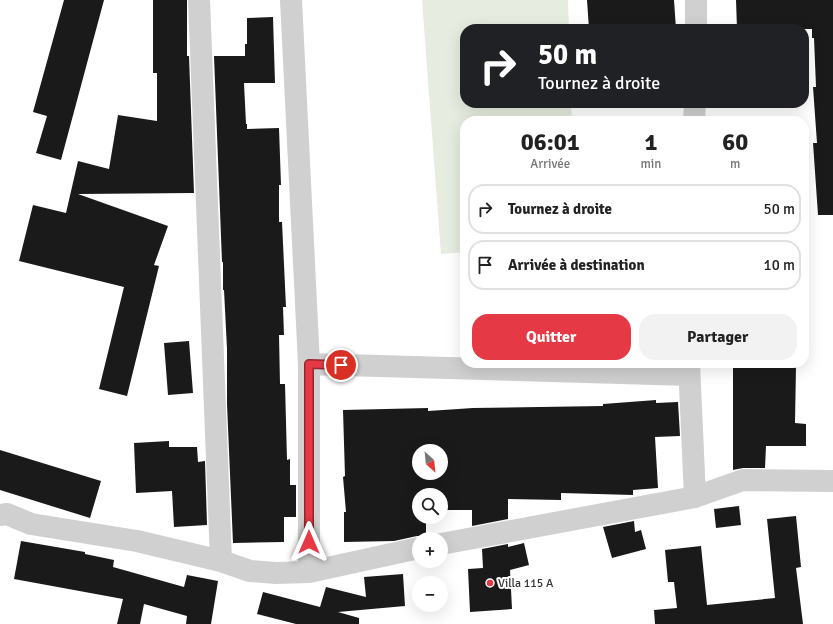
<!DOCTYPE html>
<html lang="fr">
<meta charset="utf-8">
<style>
body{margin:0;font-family:Signika,sans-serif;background:#f2f2f2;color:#222;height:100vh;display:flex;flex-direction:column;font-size:15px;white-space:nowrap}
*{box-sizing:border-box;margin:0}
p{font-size:13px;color:#767676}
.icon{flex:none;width:22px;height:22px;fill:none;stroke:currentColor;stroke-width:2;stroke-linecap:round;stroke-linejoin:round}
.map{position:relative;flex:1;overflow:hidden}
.side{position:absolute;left:460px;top:116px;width:349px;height:252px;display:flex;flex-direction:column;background:#fff;border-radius:16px;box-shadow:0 4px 16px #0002}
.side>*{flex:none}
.banner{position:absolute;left:460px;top:24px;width:349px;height:84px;border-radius:16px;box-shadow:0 4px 16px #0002;background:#202124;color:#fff;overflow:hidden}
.needle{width:26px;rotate:153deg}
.buttons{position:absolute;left:412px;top:444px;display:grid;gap:8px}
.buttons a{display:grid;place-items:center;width:36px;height:36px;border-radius:50%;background:#fff;box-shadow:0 4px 16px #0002;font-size:20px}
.pin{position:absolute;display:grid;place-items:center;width:34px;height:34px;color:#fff;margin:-17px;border:2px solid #fff;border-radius:50%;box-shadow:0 1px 4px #0007}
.me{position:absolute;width:44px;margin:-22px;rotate:0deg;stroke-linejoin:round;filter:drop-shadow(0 0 3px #0008)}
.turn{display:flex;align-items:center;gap:14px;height:84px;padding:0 12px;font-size:18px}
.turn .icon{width:52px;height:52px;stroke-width:2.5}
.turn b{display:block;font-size:28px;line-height:34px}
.eta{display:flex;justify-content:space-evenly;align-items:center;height:68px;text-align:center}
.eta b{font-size:24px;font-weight:800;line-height:28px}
.button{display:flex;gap:8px;margin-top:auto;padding:8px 12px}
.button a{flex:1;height:46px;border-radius:16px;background:#e63946;color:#fff;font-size:16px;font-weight:800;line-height:46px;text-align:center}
.button a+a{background:#f2f2f2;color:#222}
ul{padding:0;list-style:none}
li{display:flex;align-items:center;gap:12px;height:50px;margin:0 8px 6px;padding:0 4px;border:2px solid #e0e0e0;border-radius:16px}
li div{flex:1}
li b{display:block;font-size:15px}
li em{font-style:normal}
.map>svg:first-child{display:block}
</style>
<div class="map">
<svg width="833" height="624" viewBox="0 0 833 624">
<rect width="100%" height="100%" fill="#fff"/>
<path fill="#e6ecdf" d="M422 0H568L569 29H465V103H571L572 121H465V252L441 254Z"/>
<path fill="#1a1a1a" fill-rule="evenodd" d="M64 0H104L61 160 36 153 47 116 33 112Z
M153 0H187V56H189L194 193 78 194 168 226 154 265 159 266 127 396 99 389 124 287 19 261 33 205 66 213 78 161 109 169 118 115 157 121V73H153Z
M587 0H674L676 29H589Z
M736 0H833V215H818L813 143H817L813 87H816L814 38H812V29H737Z
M273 17 275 83H244L246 124H247V129L279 128 281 185H279V222H282L286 307H283L284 335H279L280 384H285L287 460 290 459V485H296V517H284V542L233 543 227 404V349L224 290H223V262H222L214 56H245V44H247V18Z
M189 341 193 393 168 395 164 343Z
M733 363H779V366H796L795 423 806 424V446H766L765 468H743L733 470Z
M656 400V403L678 402 680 436 655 437 658 488 633 490V495L561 493V500L508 499V519L472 526V510H441V495H419V517H426V538L422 536H417L394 541 344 542V512H346L343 477 345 476 343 410 428 408V411L473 408 603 406V404ZM419 451H441V473H419Z
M169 441V447H197L198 462 205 461 207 525 174 527 172 491 136 493 134 443Z
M0 450 101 481 90 518 0 490Z
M739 506 741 525 716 528 714 509Z
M796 516 801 567 796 568 803 624H655L654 610 677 608 674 582H668L665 550 701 546 707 605 775 598 767 519Z
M634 521 635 532 641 530 646 549 612 558 603 527Z
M21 541 85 552V554L114 560 113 567 184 587 187 575 218 581 211 624H186L187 616 144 604 140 624H117L123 599 14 579Z
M524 543 529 565 510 570 512 609 470 612 468 569 483 568 482 549 508 544V547Z
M403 574 405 606 338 612 359 618V624H296L257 614 263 592 320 607 326 587 366 597 364 577Z"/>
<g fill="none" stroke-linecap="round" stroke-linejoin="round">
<path stroke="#d0d0d0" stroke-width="22" d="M199 0 221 561
M291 0 309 364V572
M696 29V0
M694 121 695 103
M689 363 695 497
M309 364 689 375
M0 515 7 514 31 524 137 541 221 561 250 571 276 573 309 572 419 548
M441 544 695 497 743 480 833 481"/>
</g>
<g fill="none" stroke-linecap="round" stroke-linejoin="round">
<defs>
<path id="route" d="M309 542V364L341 365"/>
</defs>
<use href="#route" stroke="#96252e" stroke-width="10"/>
<use href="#route" stroke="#e63946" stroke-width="7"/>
</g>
<circle fill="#e63946" stroke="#fff" stroke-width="1.5" cx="490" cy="583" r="4"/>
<g text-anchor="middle" stroke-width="4" stroke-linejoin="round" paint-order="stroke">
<g font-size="12" fill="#333" stroke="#fff" text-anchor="start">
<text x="498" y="587">Villa 115 A</text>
</g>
</g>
</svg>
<div class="buttons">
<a><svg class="needle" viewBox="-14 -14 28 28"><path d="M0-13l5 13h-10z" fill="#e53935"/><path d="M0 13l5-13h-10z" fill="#767676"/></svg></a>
<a><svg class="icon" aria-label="search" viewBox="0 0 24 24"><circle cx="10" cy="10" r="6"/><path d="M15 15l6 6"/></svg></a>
<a>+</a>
<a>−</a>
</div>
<div class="pin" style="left:341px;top:365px;background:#d93025"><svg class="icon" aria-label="arrive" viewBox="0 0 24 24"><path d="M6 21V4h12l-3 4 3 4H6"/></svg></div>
<svg class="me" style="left:309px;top:542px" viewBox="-20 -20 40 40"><path d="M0-17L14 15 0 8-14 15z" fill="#e63946" stroke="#fff" stroke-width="4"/></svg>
<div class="banner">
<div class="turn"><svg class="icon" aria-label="right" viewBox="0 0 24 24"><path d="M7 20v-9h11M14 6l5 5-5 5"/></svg><div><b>50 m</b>Tournez à droite</div></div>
</div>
<section class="side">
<div class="eta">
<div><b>06:01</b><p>Arrivée</p></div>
<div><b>1</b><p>min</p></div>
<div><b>60</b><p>m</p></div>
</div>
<ul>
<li><svg class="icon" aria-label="right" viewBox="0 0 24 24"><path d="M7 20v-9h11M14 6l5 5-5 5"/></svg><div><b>Tournez à droite</b></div><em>50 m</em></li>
<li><svg class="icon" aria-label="arrive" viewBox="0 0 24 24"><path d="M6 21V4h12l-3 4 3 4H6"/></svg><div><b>Arrivée à destination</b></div><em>10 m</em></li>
</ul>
<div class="button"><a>Quitter</a><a>Partager</a></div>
</section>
</div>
